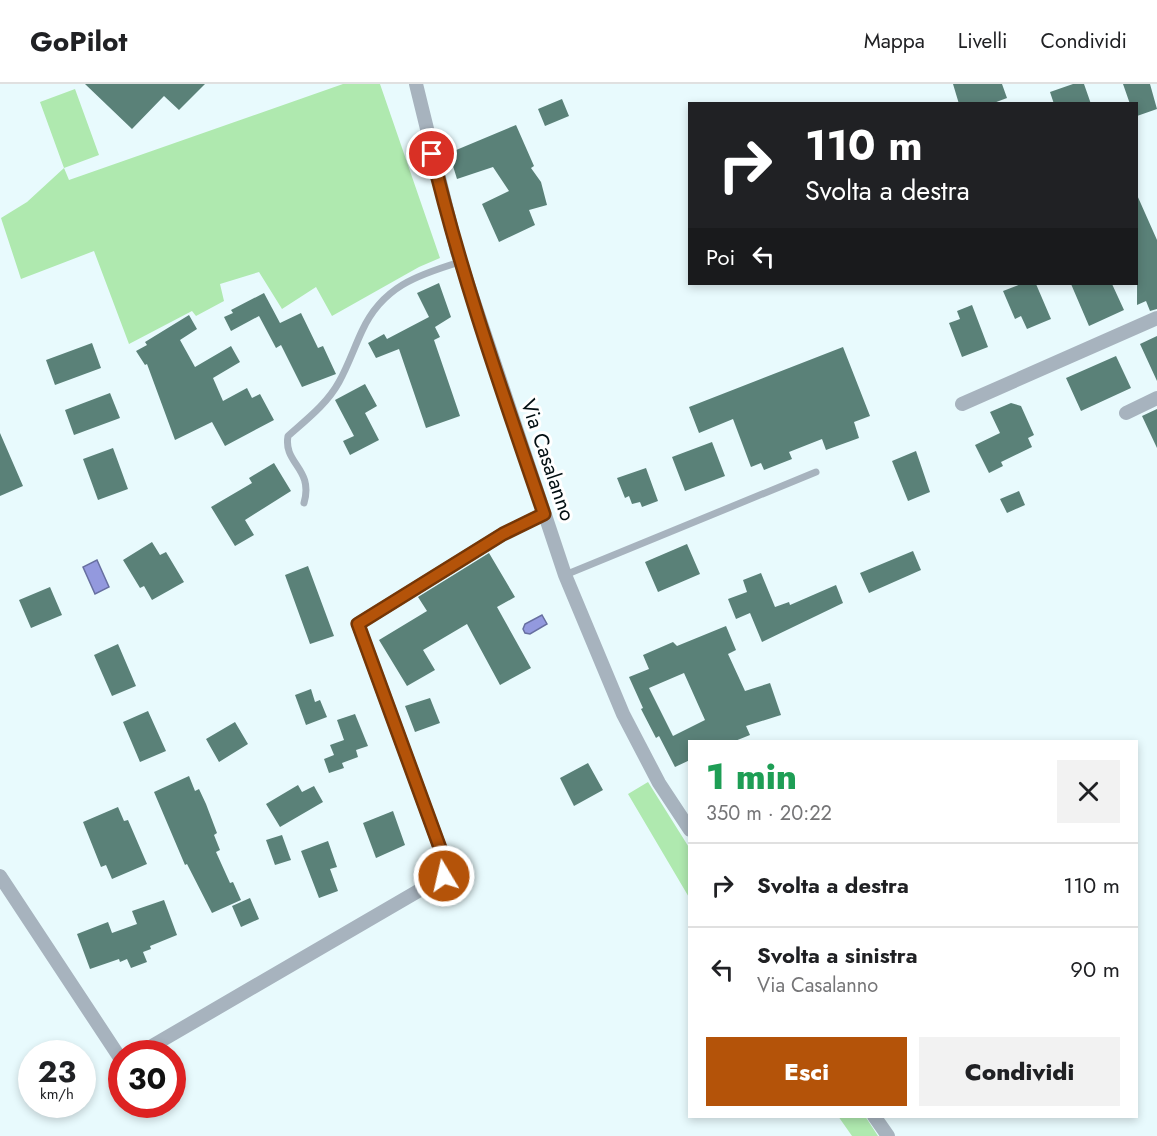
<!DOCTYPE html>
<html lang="it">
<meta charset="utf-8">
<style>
body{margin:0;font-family:Jost,sans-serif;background:#f2f2f2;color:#202124;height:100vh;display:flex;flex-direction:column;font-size:22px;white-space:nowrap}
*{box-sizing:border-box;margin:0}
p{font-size:20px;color:#757577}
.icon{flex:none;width:33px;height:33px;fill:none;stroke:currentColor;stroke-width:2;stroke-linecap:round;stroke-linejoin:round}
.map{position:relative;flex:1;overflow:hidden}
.sheet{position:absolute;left:688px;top:656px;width:450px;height:378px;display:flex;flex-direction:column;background:#fff;border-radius:0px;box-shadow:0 3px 9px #0003}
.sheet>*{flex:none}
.banner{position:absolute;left:688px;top:18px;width:450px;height:183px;border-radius:0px;box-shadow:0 3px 9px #0003;background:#202124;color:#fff;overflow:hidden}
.speed{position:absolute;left:18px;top:956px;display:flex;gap:12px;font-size:30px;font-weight:700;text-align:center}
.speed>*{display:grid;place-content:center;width:78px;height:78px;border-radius:50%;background:#fff;box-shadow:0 3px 9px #0003;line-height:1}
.speed small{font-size:15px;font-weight:400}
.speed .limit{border:9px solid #d22;background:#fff;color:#111}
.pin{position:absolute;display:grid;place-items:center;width:51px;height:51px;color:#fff;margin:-26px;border:3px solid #fff;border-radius:50%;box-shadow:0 2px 6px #0007}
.me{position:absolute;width:66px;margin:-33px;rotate:351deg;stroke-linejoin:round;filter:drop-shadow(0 0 4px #0008)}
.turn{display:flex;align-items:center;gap:21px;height:126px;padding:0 18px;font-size:27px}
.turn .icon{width:78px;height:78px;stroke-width:2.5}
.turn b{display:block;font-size:42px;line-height:51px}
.then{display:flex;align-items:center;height:57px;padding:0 18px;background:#0003;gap:12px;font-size:22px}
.round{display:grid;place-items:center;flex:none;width:63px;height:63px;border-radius:0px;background:#f2f2f2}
.overview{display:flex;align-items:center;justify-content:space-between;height:102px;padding:0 18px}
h1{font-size:36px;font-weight:800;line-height:45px;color:#1e9e55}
.button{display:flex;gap:12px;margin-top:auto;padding:12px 18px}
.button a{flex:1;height:69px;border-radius:0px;background:#b45309;color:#fff;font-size:24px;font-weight:800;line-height:69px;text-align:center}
.button a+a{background:#f2f2f2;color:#202124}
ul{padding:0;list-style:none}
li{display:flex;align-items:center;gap:18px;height:84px;padding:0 18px;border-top:2px solid #e0e0e0}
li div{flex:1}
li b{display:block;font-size:22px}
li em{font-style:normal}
header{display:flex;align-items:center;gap:36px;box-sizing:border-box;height:84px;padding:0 30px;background:#fff;border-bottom:2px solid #e0e0e0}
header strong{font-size:28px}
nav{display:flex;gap:33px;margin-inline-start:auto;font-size:21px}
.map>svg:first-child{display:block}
</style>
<header>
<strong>GoPilot</strong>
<nav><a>Mappa</a><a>Livelli</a><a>Condividi</a></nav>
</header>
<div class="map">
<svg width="1157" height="1052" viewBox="0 0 1157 1052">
<rect width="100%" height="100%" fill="#e8fafd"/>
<path fill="#afe9af" d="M343 0H380L440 174 419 183 332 232 316 203 282 225 259 188 220 200 224 217 196 232 192 227 129 260 94 167 21 195 1 134 27 118 64 84 40 18 75 5 99 71 64 84 69 96Z
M648 698 690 765V815L628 710Z
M838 1032H865L878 1052H852Z"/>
<path fill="#9399de" stroke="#676fa0" stroke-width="1.5" d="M97 476 109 503 95 510 83 483Z
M542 531 547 540 530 550 525 549 523 545 525 540Z"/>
<path fill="#5a8178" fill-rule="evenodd" d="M85 0H205L179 26 164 12 132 45Z
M953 0H1002L1007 14 991 20H959Z
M1073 0H1084L1091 20H1054L1050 8Z
M1123 0H1150L1157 25 1137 32V20H1130Z
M562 15 569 32 545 42 538 25Z
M516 41 534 82 531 84 541 98 547 121 529 126 535 141 499 158 482 120 509 107 493 83 457 95 449 69Z
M1137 111 1157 156V225L1150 227 1146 217 1137 221Z
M439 199 451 233 435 243 440 253 434 256 460 332 426 344 399 265 376 274 368 259 384 250 387 255 429 233 417 209Z
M1021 200H1036L1051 235 1027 245 1021 232 1015 235 1003 207Z
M1071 200H1112L1124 226 1089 242Z
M264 209 280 239 301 229 318 264 323 262 336 290 302 303 281 261 276 264 259 232 231 247 224 233 233 229 231 226Z
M972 221 988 263 962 273 949 239 960 235 957 227Z
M189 231 197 245 180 256 195 283 231 262 240 278 213 294 223 317 247 304 252 314 260 310 274 336 225 362 212 338 175 356 147 280 145 281 136 267 147 261 145 258Z
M1157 252V297L1140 260Z
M92 259 101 284 55 301 46 276Z
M843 263 870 332 854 338 859 354 826 366 822 355 789 368 792 375 764 386 761 379 751 383 733 335 699 349 689 323Z
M1116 272 1131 304 1081 327 1066 294Z
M365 300 377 322 365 329 379 356 350 371 343 357 354 352 335 316Z
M110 309 120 334 74 351 65 326Z
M1011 319 1021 322 1034 351 1028 354 1032 363 1001 378 1003 382 989 389 975 361 1000 349 990 328Z
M1157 325V364L1142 332Z
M0 349 23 402 0 412Z
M712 358 725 392 685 407 672 373Z
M113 364 128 405 98 416 83 375Z
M916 367 930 408 908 417 892 377Z
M274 379 291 407 245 436 254 451 235 462 211 423 252 399 249 394Z
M646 384 658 417 642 423 640 418 632 420 629 412 625 414 617 394Z
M1019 407 1025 421 1007 429 1000 415Z
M152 458 160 471 166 468 184 498 152 516 144 502 140 504 123 476Z
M687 460 700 490 658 508 645 478Z
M913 467 921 486 869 509 860 489Z
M489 469 515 513 497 523 531 584 500 601 467 540 423 566 435 586 407 602 379 556 427 527 418 513Z
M308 482 334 552 310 560 285 491Z
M761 489 775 523 789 518 790 521 836 501 843 519 762 558 750 529 736 535 728 515 747 508 743 496Z
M50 503 62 531 31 544 19 516Z
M726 542 736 566 728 570 745 607 770 599 781 631 746 642 750 651 735 657H690V676L675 683 659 652 656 654 641 625 643 624 629 593 649 585 643 571 673 558 677 562ZM684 589 705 636 673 652 649 604Z
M118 560 136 602 112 612 94 571Z
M311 605 315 618 320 616 327 633 306 641 295 611Z
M430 614 440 639 415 648 405 622Z
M148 627 166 667 140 678 123 638Z
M355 630 368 662 356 666 358 673 342 679 344 684 329 689 324 675 334 671 330 661 344 656 337 636Z
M235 638 248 660 219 678 206 655Z
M588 679 603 706 574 722 560 694Z
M189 692 195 707 199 705 206 720 217 749 214 751 220 766 216 768 230 799 233 798 241 816 212 829 187 780 185 781 154 708Z
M298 701 302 708 314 702 323 718 280 743 266 720Z
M118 723 124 737 128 736 147 780 112 795 106 781 101 783 83 738Z
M393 727 405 761 376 774 363 739Z
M282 751 291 776 275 781 266 756Z
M328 757 337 783 330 785 338 807 319 814 301 767Z
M250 814 259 835 241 843 232 822Z
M164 816 177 851 150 862 151 865 143 868 147 878 131 884 127 875 120 878 119 875 90 885 77 850 108 838 112 849 137 840 132 827Z"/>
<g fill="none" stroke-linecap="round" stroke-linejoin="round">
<path stroke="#a7b3be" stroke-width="7" d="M304 419C314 384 283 380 288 352 306 336 327 320 339 298 348 282 354 264 362 247 382 203 417 191 460 178
M565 491 816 388"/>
<path stroke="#a7b3be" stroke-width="14" d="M416 0 457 167 565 491 623 630 659 699 690 746
M962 320 1157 234
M1126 329 1157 314
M0 792 122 977
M140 969 444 792 447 783 358 540 503 450 544 430
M874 1032 888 1052"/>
</g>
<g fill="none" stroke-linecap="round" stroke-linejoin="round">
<defs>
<path id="route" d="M432 70C461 192 503 310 544 430L503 450 358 540 447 783 444 792"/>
</defs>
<use href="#route" stroke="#753606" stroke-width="15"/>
<use href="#route" stroke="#b45309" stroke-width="10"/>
</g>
<g text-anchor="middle" stroke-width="6" stroke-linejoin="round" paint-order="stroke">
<g font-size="21" fill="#010e11" stroke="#fff">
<text transform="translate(548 376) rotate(71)" y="7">Via Casalanno</text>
</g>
</g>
</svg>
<div class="speed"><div>23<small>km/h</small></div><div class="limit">30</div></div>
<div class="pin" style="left:432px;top:70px;background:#d93025"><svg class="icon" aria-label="arrive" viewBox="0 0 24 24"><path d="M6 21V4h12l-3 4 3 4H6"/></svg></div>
<svg class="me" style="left:444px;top:792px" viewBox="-20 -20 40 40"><circle r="17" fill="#b45309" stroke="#fff" stroke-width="3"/><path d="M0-11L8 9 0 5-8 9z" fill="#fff"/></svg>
<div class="banner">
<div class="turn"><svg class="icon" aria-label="right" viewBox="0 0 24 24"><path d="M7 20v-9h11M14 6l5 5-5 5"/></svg><div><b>110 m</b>Svolta a destra</div></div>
<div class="then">Poi<svg class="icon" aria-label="left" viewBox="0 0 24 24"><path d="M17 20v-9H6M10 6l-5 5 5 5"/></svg></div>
</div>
<section class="sheet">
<div class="overview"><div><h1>1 min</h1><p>350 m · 20:22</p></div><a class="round"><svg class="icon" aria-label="close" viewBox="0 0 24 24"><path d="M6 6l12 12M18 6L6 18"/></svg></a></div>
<ul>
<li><svg class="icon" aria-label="right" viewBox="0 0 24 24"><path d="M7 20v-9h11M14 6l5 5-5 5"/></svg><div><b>Svolta a destra</b></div><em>110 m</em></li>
<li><svg class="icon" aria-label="left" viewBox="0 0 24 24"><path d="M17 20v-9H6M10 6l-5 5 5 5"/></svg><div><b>Svolta a sinistra</b><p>Via Casalanno</p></div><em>90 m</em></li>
</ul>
<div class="button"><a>Esci</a><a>Condividi</a></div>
</section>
</div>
